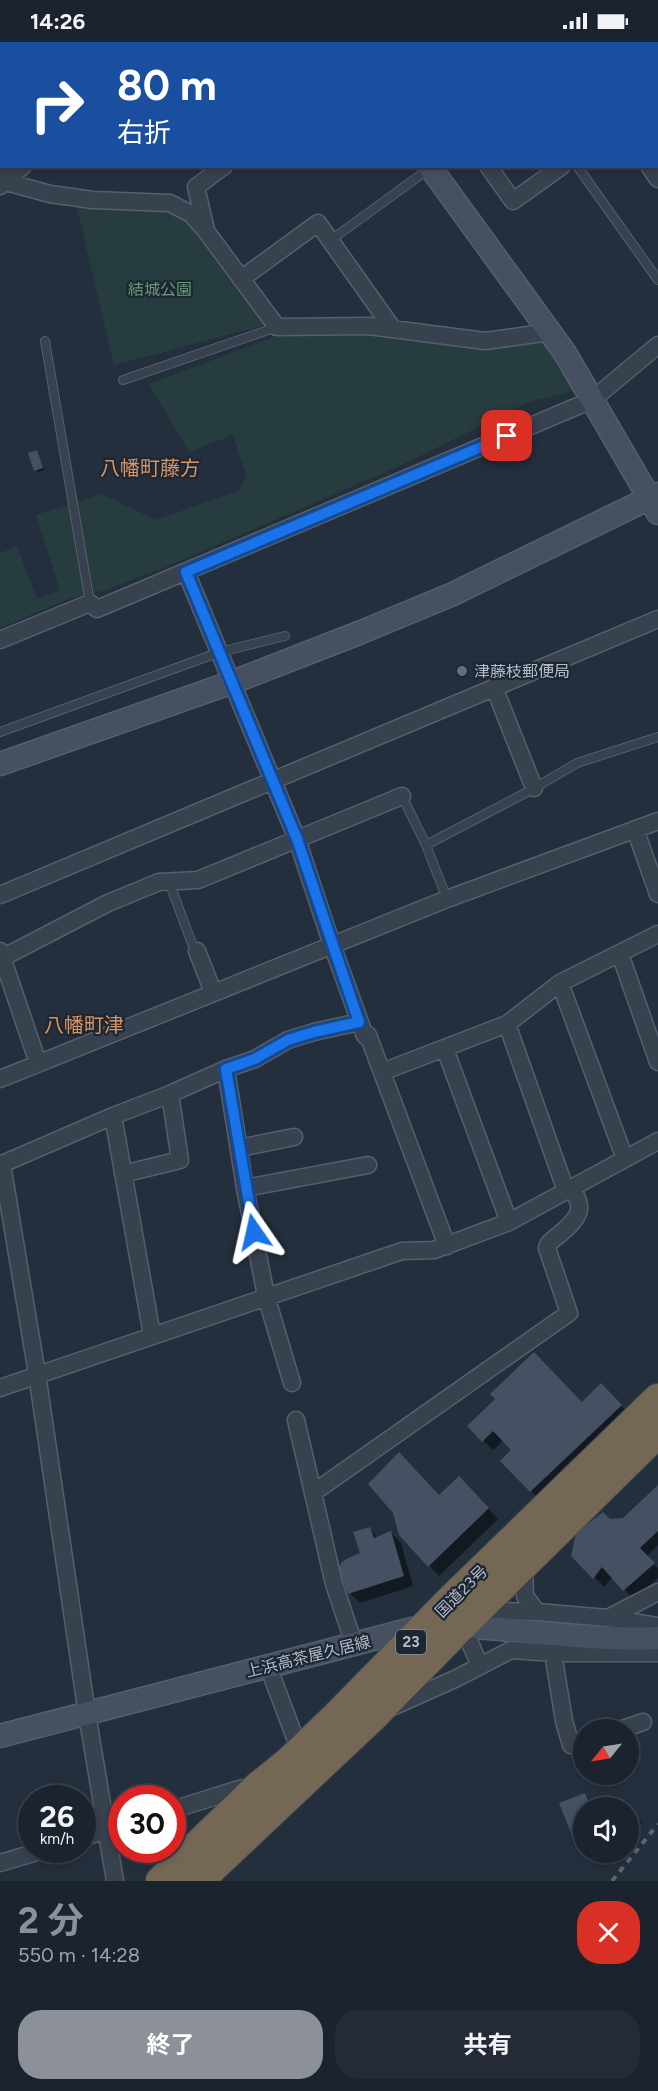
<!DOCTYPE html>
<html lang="ja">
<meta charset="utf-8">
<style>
body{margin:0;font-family:Figtree,"Noto Sans JP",sans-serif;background:#242b36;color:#f1f3f6;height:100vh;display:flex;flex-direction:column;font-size:22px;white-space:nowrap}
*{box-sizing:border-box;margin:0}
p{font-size:20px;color:#a0a4aa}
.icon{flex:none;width:33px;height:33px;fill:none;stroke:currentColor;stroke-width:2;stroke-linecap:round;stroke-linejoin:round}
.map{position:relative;height:1839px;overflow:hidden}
.sheet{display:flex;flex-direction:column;background:#1b232e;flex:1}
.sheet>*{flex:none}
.banner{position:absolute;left:0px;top:0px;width:658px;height:126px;box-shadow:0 3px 9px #0003,0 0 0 2px #39404a;background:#1a4fa0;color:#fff;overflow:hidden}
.needle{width:39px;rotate:240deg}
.fabs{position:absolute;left:573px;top:1677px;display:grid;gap:12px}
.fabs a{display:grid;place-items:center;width:66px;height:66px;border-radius:50%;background:#1b232e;box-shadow:0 3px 9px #0003,0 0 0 2px #39404a;font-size:30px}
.speed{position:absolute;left:18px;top:1743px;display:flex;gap:12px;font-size:30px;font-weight:700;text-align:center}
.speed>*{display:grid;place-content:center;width:78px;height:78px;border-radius:50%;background:#1b232e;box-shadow:0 3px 9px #0003,0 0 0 2px #39404a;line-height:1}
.speed small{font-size:15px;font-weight:400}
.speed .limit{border:9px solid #d22;background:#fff;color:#111}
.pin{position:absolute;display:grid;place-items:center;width:51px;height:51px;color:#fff;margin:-26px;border-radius:12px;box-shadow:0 3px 9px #0006}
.me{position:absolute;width:66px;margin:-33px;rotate:349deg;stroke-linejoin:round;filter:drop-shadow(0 0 4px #0008)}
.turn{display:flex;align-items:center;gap:21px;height:126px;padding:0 18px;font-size:27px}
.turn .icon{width:78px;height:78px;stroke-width:2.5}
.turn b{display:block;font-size:42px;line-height:51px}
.round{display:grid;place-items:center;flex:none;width:63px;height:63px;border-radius:24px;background:#242b36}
.head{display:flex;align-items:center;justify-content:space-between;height:102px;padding:0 18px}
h1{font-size:36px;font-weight:700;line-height:45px;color:#8c9099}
.action{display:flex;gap:12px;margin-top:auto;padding:12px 18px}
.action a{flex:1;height:69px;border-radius:24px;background:#8c9099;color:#fff;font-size:24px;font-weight:700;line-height:69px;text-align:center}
.action a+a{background:#242b36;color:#f1f3f6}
.status{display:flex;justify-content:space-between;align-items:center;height:42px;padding:0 30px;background:#1b232e;direction:ltr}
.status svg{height:16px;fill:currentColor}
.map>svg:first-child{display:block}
</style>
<div class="status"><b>14:26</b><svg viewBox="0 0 49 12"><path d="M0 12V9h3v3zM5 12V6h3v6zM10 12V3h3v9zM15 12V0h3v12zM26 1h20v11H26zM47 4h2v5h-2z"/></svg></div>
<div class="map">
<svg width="658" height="1839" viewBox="0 0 658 1839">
<rect width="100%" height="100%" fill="#242f3e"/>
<path fill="#263c3f" d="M76 162 172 168 184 174 265 283 114 323Z
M284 291H368L548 298 577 348 532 359 395 426 168 524 109 547 68 557 0 586V511L17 504 37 557 60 548 36 473 102 452 155 478 239 449 246 434 233 393 189 410 149 342Z"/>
<path fill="#0007" d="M37 410 44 428 38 430 36 428Z
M601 1343 631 1374 541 1459 502 1419 514 1408 504 1398 493 1408 469 1384 582 1362Z
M658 1445V1503L646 1515 658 1526V1536L634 1558 613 1534 604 1545 573 1514 610 1479 623 1478Z
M469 1446 498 1477 439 1534 400 1492 440 1454Z
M370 1487 378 1496 391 1491 401 1501 413 1544 360 1561 350 1551Z
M585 1753 594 1766H584V1810L578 1805Z
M629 1765 642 1781 628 1790V1766Z"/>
<path fill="#455162" d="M37 408 43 426 34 429 28 411Z
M534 1310 582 1360 601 1341 622 1363 530 1450 500 1419 511 1408 493 1389 482 1400 467 1384 495 1357 490 1352Z
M399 1410 439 1453 459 1434 489 1466 428 1525 399 1493 393 1471 368 1442Z
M658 1443V1489L640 1506 655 1521 623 1549 602 1525 593 1537 571 1514 576 1491 603 1470 610 1477 623 1476Z
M370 1485 374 1496 391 1489 404 1534 348 1552 339 1527 341 1521 346 1517 360 1511 353 1490Z
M585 1751 591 1766H584V1803L577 1806 559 1761Z
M628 1762 638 1776 628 1782V1766H625Z"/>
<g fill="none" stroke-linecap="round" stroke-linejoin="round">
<defs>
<path id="lane" d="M601 2 603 0
M577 124 658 238
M331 198 430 126
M45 299 90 561
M123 338 277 285
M0 690 220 610 285 594
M402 754 426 803 447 857
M426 803 533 747 577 721 658 695
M169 840 194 907 197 909"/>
<path id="street" d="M339 0 340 2
M486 0 487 2
M578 0 579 2
M59 2 63 0
M155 2 158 0
M410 2 412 0
M0 23 2 22
M0 122 6 140
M488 124 513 159 562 124
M649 124 658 137
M6 140 50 152 93 158 170 161 191 172 206 189 277 285 369 284 485 299 550 290
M0 144 23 124
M206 188 196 145 224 124
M241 237 318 181 393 287
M186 530 297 797 332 903 365 994
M0 598 90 561 97 567 592 358 658 303
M494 645 534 746
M635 787 658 852
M0 853 658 577
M0 909 38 1021
M197 909 213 950
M620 912 658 1020
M0 917 108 861 159 840 198 838 402 754
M560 941 625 1117
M507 982 566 1149
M368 993 447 1204
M445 1007 509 1180
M226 1027 245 1146 266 1254 292 1341
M382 1030 507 982 560 941 658 892
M0 1037 447 857 658 779
M113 1074 152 1293
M239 1106 294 1095
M0 1122H2L37 1332 87 1672 115 1839
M2 1122 113 1074 170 1052 226 1027 255 1017 288 998 314 990 359 980
M123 1132 180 1118 170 1052
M245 1146 368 1123
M0 1346 402 1209 434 1208 509 1180 658 1099
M296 1378 313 1451
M524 1522 525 1554 537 1570
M608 1576 658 1550
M477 1577 497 1569 537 1570 608 1576 658 1584
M460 1578 480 1624
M354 1602 334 1542 313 1451 569 1271 547 1206 549 1201C558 1193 581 1178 579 1164 579 1158 574 1151 572 1145
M553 1611 564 1679 571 1703 584 1699
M268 1624 295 1696 302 1708
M390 1666 457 1636 511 1608 553 1611H658
M619 1688 643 1680
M172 1768 239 1747 252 1745
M82 1796 122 1783
M0 1821 44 1808"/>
<path id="secondary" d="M430 125 565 311 658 471
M0 722 233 640 359 591 453 552 658 452
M0 1694 427 1583C504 1583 581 1600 658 1596"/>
<path id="highway" d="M161 1839 258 1745 289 1720 337 1674 452 1557 658 1357
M198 1839 373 1674 462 1583 658 1390"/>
</defs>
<use href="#lane" stroke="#565f6c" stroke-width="10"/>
<use href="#street" stroke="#565f6c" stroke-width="19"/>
<use href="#secondary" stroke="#565f6c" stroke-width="25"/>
<use href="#highway" stroke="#434c59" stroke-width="32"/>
<use href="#lane" stroke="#38414e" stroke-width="8"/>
<use href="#street" stroke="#38414e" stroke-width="16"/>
<use href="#secondary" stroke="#465061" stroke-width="22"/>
<use href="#highway" stroke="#746855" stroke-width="30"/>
<path stroke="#5a6575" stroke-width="4" stroke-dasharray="6 6" stroke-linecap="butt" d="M612 1839 658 1782"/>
</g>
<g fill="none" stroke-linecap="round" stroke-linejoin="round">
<defs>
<path id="route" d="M254 1190 226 1027 255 1017 288 998 314 990 359 980 297 797 186 530 507 394"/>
</defs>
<use href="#route" stroke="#114b97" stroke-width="15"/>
<use href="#route" stroke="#1a73e8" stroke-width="10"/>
</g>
<circle fill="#5c6f8a" stroke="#1d2633" stroke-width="2" cx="462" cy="629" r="6"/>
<g text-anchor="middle" stroke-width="4.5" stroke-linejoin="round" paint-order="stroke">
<rect fill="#1d2633" stroke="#878f9c" stroke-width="1.5" x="396" y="1588" width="30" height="24" rx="4.5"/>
<g font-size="15" font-weight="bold" fill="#b4bcc9">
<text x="411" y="1605">23</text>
</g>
<g font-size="16" fill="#6b9a76" stroke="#1d2633">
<text x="160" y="253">結城公園</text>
</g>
<g font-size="16" fill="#b4bcc9" stroke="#1d2633" text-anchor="start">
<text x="474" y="635">津藤枝郵便局</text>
</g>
<g font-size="16" fill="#b4bcc9" stroke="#1d2633">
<text transform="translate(461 1549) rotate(-45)" y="6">国道23号</text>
<text transform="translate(308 1614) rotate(-14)" y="6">上浜高茶屋久居線</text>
</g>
<g font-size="20" fill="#d59563" stroke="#1d2633">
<text x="150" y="433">八幡町藤方</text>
<text x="84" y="990">八幡町津</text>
</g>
</g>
</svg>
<div class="fabs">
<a><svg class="needle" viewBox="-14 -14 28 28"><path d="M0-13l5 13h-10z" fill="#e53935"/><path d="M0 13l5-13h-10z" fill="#a0a4aa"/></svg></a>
<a><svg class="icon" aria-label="sound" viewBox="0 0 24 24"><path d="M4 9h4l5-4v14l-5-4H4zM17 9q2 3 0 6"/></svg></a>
</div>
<div class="speed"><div>26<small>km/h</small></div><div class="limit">30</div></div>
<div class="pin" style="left:507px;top:394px;background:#d93025"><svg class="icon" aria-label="arrive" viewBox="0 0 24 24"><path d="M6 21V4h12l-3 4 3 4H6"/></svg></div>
<svg class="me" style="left:254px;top:1190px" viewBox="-20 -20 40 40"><path d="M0-17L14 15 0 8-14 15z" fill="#1a73e8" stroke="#fff" stroke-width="4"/></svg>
<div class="banner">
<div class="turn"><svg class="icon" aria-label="right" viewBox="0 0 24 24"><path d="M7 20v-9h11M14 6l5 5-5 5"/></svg><div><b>80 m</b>右折</div></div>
</div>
</div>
<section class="sheet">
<div class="head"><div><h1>2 分</h1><p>550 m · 14:28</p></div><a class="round" style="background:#d93025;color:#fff"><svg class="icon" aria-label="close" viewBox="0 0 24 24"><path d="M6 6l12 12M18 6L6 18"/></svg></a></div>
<div class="action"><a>終了</a><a>共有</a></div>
</section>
